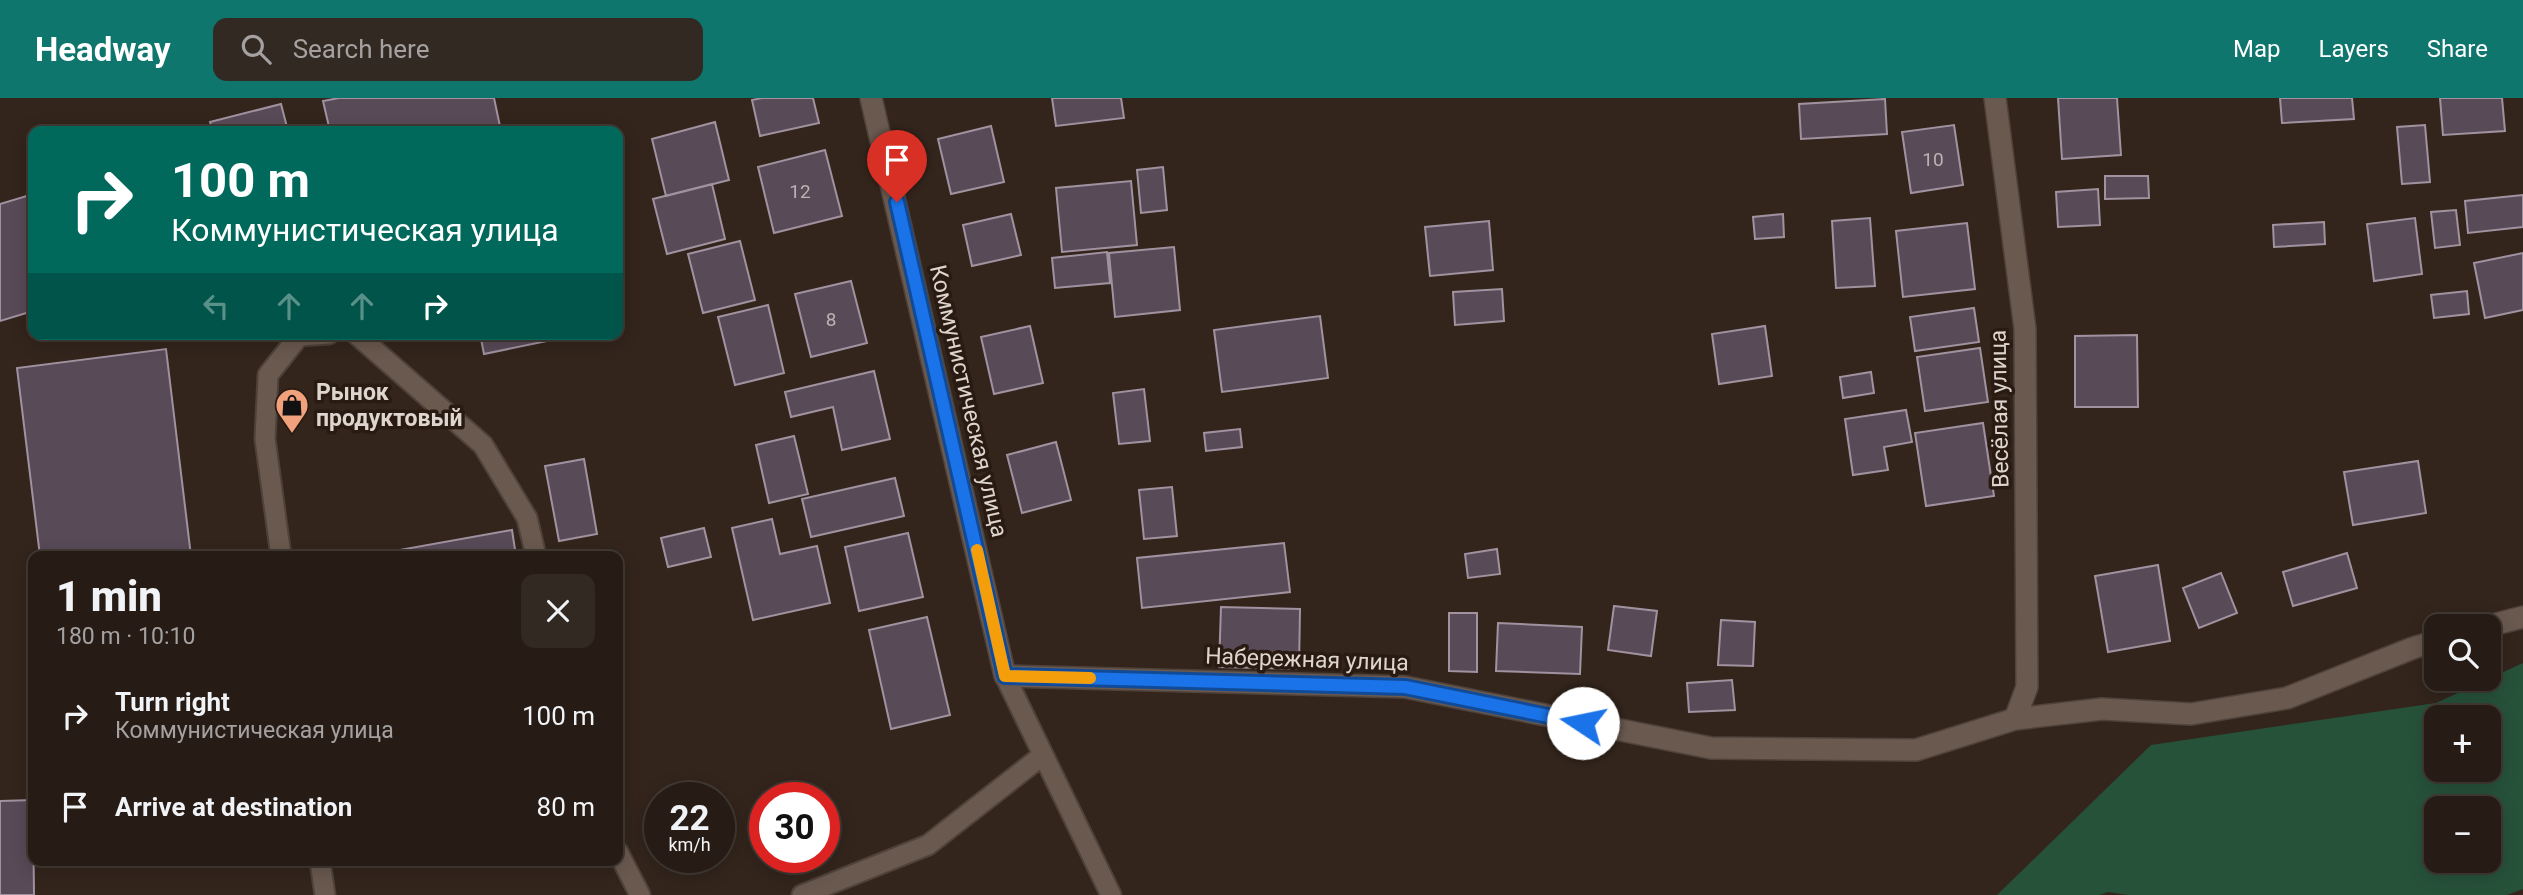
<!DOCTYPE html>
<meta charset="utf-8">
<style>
body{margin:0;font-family:Roboto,sans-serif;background:#322922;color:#f1f3f6;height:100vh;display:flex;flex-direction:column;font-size:26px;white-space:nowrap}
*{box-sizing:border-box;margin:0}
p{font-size:23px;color:#a4a1a0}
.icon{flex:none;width:38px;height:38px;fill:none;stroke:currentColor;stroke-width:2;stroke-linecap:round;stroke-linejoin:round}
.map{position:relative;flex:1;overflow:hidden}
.details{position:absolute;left:28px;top:453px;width:595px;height:315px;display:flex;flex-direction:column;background:#261c15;border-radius:14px;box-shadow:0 4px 18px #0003,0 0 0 2px #423a34}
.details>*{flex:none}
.top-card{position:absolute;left:28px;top:28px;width:595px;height:214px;border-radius:14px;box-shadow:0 4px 18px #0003,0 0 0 2px #423a34;background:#00695c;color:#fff;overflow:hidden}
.buttons{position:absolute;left:2424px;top:516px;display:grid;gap:14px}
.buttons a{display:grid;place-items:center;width:77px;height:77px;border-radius:14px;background:#261c15;box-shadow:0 4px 18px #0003,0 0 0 2px #423a34;font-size:35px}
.speed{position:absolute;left:644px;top:684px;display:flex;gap:14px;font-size:35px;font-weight:700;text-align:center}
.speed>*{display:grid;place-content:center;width:91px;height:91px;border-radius:50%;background:#261c15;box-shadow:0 4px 18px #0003,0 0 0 2px #423a34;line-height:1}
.speed small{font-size:18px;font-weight:400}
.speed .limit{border:10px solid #d22;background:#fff;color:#111}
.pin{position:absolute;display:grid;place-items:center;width:60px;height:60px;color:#fff;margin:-72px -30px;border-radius:50% 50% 50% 0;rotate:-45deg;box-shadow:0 0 7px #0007}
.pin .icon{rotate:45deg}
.me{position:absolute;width:77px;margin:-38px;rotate:281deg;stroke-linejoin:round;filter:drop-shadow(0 0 5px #0008)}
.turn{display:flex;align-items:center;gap:24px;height:147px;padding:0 28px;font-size:32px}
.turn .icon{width:91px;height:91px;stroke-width:2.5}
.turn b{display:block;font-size:49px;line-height:60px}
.lanes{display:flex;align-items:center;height:66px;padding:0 28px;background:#0003;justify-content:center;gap:35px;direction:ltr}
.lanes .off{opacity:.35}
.round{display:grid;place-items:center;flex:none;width:74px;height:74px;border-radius:14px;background:#322922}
.head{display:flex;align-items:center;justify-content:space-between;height:119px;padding:0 28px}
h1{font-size:42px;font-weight:800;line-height:52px}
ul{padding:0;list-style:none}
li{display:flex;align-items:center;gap:21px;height:91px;padding:0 28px}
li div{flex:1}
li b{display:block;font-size:26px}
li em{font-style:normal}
header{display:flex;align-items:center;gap:42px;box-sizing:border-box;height:98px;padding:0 35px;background:#0f766e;color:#fff}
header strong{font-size:33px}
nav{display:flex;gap:38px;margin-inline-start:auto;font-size:24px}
.search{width:490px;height:63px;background:#322922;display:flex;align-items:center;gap:18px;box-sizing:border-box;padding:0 24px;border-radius:14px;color:#a4a1a0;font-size:26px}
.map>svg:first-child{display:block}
</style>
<header>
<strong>Headway</strong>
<div class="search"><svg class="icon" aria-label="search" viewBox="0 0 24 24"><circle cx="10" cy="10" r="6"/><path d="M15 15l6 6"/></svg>Search here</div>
<nav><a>Map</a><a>Layers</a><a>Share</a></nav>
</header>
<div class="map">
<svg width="2523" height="797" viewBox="0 0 2523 797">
<rect width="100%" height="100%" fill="#33251c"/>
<path fill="#27523a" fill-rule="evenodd" d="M2523 565V791L2507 797H2128L2108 794 2099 797H1997L2151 647 2436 605ZM2436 620H2488V672H2436ZM2436 710H2488V763H2436Z"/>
<path fill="#584a57" stroke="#a192a0" stroke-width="2" d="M339 0H494L501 33H330L323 3Z
M762 0H813L819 25 760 38 752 2Z
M1052 0H1121L1124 20 1056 28Z
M2058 0H2117L2121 57 2062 61Z
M2280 0H2352L2354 21 2282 25Z
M2440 0H2502L2505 33 2443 37Z
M1885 1 1887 36 1801 41 1799 6Z
M281 6 288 33H213L210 24Z
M715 24 729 82 666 98 652 41Z
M1954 27 1963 87 1911 95 1902 34Z
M2425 27 2430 84 2402 86 2397 29Z
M991 28 1004 84 951 96 938 41Z
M825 52 842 118 774 135 758 69Z
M1163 69 1167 112 1141 115 1137 72Z
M2105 78H2148L2149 100 2105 101Z
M1131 83 1137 147 1062 154 1056 90Z
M712 86 725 141 667 156 653 101Z
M2098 91 2100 127 2058 129 2056 94Z
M33 96V213L0 223V106Z
M2523 97V129L2468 135 2465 103Z
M2456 112 2460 147 2435 150 2431 114Z
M1011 116 1021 157 972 168 963 127Z
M1783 116 1784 139 1755 141 1753 119Z
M1870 120 1875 188 1836 190 1832 123Z
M2415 120 2422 176 2374 183 2367 126Z
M1489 123 1493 172 1430 178 1425 129Z
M2324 124 2325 146 2274 149 2273 127Z
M1967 125 1975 191 1903 199 1896 133Z
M740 143 755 202 703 215 688 156Z
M1174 149 1180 212 1115 219 1109 155Z
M1107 154 1110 185 1055 190 1052 160Z
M2523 155V212L2485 220 2474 165Z
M851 183 867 245 811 259 795 196Z
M1502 191 1504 223 1455 227 1453 194Z
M2467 193 2469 216 2434 220 2431 197Z
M768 207 784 275 735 287 718 219Z
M1974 210 1979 244 1915 253 1910 219Z
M1320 218 1328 280 1222 294 1214 232Z
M1030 228 1043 285 994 296 981 239Z
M1765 228 1772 278 1719 286 1712 236Z
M480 236H545L547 243 484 256Z
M2137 237 2138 309H2075V238Z
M1980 250 1988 304 1925 313 1917 259Z
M166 251 191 458H40L17 270Z
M874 273 890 341 842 352 833 309 791 319 785 294Z
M1871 274 1874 295 1843 300 1840 279Z
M1144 291 1150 343 1119 346 1113 295Z
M1906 312 1912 344 1884 349 1888 372 1853 377 1845 321Z
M1983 325 1994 398 1926 408 1915 335Z
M1240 331 1242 349 1206 353 1204 335Z
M794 338 808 396 769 405 756 347Z
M1056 344 1071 402 1022 415 1007 357Z
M584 361 597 436 559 443 545 368Z
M2418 363 2426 415 2353 427 2344 374Z
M895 380 904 418 811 439 802 401Z
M1172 389 1177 438 1144 441 1139 392Z
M772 421 780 456 817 448 830 505 753 522 732 430Z
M704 430 711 459 668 469 661 440Z
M512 432 516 458H377V456Z
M908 435 923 499 859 513 845 449Z
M1284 445 1290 494 1142 510 1137 460Z
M1497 451 1500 476 1468 480 1465 456Z
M2347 455 2357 490 2293 508 2283 474Z
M2158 467 2170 543 2108 554 2095 478Z
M2221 475 2237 515 2199 530 2183 490Z
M1614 508 1657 513 1651 558 1608 552Z
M1221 509 1300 511 1299 571 1219 569Z
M1449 515H1477V574L1449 573Z
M927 519 950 617 891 631 869 532Z
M1721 522 1755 524 1753 568 1718 567Z
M1498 525 1582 529 1580 576 1496 573Z
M1732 582 1735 612 1689 614 1687 585Z
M33 702 34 797H0V703Z"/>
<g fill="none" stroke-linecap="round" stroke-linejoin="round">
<defs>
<path id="lane" d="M356 236 483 347 527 420 536 458
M281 458 265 341 268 277 299 238 329 236
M1005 578 1111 797
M618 754 640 797
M320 763 325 797
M802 797 928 747 1043 657"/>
<path id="street" d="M871 0 1005 578 1405 589 1711 650 1916 652 2015 621 2102 611 2191 616 2287 600 2413 550 2436 543
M1995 0 2025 231 2027 589 2015 621
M2488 528 2523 519"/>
</defs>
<use href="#lane" stroke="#4e423a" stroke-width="23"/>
<use href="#street" stroke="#4e423a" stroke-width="24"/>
<use href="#lane" stroke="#6a594f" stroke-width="19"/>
<use href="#street" stroke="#6a594f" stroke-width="21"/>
</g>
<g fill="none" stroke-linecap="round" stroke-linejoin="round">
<defs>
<path id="route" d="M897 104 1005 578 1405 589 1583 625"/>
</defs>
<use href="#route" stroke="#114b97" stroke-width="18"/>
<use href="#route" stroke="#1a73e8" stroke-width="12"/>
<path stroke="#f59e0b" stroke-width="12" d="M977 452 1005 578 1090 580"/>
</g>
<defs>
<symbol id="shop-pin" viewBox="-11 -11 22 30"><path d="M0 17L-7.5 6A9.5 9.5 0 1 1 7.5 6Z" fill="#f1a17c" stroke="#291b12"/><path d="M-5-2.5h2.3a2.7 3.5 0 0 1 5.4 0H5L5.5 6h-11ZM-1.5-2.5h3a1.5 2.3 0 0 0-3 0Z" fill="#111"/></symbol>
</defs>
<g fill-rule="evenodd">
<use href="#shop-pin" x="273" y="288" width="38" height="52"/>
</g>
<g text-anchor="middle" stroke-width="7" stroke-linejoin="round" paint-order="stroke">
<g font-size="19" fill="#bdb2b1">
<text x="1933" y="68">10</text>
<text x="800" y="100">12</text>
<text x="831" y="228">8</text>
</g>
<g font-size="23" font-weight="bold" fill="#dfd5cf" stroke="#291b12" text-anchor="start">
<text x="316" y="302">Рынок<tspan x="316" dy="26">продуктовый</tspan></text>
</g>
<g font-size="23" fill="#dfd5cf" stroke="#291b12">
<text transform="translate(969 303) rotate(77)" y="8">Коммунистическая улица</text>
<text transform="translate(1999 311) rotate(-91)" y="8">Весёлая улица</text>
<text transform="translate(1307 561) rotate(2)" y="8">Набережная улица</text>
</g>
</g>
</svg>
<div class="buttons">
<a><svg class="icon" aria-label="search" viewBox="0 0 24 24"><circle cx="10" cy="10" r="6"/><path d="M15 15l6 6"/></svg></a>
<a>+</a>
<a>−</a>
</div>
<div class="speed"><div>22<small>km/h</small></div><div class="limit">30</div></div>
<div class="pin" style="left:897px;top:104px;background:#d93025"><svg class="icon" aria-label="arrive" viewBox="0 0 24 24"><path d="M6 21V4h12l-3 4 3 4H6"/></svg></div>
<svg class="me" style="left:1583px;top:625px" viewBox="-20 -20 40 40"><circle r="19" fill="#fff"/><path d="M0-13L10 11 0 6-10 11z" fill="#1a73e8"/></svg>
<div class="top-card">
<div class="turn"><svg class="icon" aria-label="right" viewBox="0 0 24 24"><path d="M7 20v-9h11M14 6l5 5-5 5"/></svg><div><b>100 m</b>Коммунистическая улица</div></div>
<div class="lanes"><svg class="icon off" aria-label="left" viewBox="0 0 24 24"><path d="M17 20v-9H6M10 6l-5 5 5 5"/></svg><svg class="icon off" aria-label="ahead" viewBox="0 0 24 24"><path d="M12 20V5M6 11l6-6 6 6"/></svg><svg class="icon off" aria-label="ahead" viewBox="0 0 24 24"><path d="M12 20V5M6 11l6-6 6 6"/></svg><svg class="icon" aria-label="right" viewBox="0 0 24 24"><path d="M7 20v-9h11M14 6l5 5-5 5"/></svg></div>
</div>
<section class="details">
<div class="head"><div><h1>1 min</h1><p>180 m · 10:10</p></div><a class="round"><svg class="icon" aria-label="close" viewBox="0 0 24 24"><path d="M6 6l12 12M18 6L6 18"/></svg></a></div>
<ul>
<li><svg class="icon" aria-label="right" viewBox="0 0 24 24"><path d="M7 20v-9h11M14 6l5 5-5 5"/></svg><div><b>Turn right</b><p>Коммунистическая улица</p></div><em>100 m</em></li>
<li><svg class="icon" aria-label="arrive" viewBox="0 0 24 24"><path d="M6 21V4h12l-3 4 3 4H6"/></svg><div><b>Arrive at destination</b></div><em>80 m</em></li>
</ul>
</section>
</div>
